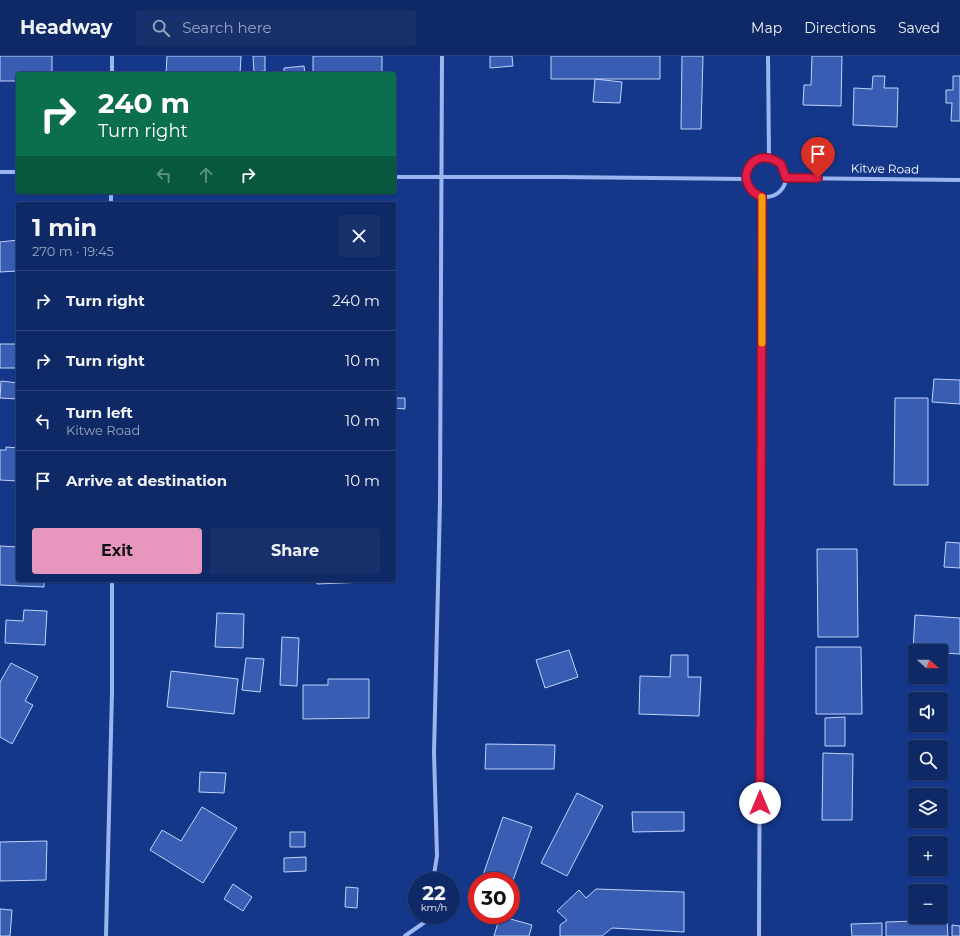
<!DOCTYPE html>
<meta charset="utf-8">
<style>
body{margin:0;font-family:Montserrat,sans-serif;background:#18316d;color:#f1f3f6;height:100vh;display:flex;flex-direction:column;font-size:15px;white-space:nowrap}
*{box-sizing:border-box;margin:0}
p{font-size:13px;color:#9ba6c0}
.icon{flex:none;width:22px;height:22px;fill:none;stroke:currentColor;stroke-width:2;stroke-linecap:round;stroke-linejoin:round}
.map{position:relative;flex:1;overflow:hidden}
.drawer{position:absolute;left:16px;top:146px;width:380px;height:380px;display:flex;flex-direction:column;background:#0f2967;border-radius:4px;box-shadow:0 1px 3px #0004,0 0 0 1px #2f457b}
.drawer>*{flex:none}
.banner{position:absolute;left:16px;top:16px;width:380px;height:122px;border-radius:4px;box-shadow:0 1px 3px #0004,0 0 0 1px #2f457b;background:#0b6e4f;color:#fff;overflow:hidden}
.needle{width:26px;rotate:111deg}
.tools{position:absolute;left:908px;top:588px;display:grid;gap:8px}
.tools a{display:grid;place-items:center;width:40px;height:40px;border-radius:4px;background:#0f2967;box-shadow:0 1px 3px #0004,0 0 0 1px #2f457b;font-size:20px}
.speed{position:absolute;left:408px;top:816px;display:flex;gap:8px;font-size:20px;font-weight:700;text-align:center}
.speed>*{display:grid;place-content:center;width:52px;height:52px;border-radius:50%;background:#0f2967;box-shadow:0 1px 3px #0004,0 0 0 1px #2f457b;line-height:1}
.speed small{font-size:10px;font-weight:400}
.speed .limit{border:6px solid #d22;background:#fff;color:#111}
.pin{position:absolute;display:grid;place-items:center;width:34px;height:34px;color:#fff;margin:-41px -17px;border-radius:50% 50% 50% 0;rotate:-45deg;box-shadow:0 0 4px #0007}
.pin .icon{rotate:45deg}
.me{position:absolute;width:44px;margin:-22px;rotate:0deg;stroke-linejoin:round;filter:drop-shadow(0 0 3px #0008)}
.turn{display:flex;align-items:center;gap:14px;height:84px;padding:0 16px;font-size:18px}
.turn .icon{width:52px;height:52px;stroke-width:2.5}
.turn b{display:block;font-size:28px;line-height:34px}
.lanes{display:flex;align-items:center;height:38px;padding:0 16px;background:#0003;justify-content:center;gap:20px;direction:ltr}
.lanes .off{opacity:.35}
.round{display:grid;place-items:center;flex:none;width:42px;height:42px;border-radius:4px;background:#18316d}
.summary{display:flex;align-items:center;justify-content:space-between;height:68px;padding:0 16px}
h1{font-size:24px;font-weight:700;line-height:30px}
.button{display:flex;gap:8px;margin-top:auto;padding:8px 16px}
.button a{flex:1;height:46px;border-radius:4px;background:#e797bd;color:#111;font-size:16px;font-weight:700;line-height:46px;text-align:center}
.button a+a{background:#18316d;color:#f1f3f6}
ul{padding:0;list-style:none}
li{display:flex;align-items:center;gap:12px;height:60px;padding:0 16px;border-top:1px solid #2f457b}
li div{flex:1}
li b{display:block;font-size:15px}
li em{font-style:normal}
header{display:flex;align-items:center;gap:24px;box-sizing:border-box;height:56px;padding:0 20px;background:#0f2967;border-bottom:1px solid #2f457b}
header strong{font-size:19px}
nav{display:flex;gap:22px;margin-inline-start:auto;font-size:14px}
.search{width:280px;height:36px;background:#18316d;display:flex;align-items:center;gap:10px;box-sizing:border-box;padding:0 14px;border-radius:4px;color:#9ba6c0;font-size:15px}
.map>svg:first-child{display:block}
</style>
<header>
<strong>Headway</strong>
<div class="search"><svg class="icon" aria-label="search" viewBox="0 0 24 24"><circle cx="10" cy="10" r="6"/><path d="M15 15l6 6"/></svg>Search here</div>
<nav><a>Map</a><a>Directions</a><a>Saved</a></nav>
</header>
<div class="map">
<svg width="960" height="880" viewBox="0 0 960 880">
<rect width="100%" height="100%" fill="#143789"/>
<path fill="#385db2" stroke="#c1d3fb" d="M0 0H52V18H18V25H0Z
M167 0H241L240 18H166Z
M253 0H265V15L254 16Z
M313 0H382V18H313Z
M490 0H512L513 10 490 12Z
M551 0H660V23H551Z
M682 0H703L701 73H681Z
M812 0H842L841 50 803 49 804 29H811Z
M304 10 305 18H284V12Z
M873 20H885L884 32H898L897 71 853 69 854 32 872 33Z
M953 20H960V65H951L952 47H946V34H953Z
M595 23 622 26 620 47 593 46Z
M18 184V215L0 216V186Z
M0 288H18V312H0Z
M934 323 960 324V348L932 346Z
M1 325 18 327V343L0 342Z
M394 342H405V353L394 352Z
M895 342H928V429H894Z
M6 391 18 392V425L0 424V394H6Z
M946 486 960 487V512L944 511Z
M0 490 18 491V524H44V531L0 529Z
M817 493H857L858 581H818Z
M317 524H366V526L317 528Z
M24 554 47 555 45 589 5 587 6 564 23 565Z
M217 557 244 558 243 592 215 591Z
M915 559 960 562V598L941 597V595H913Z
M282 581 299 582 297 630 280 629Z
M816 591H861L862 658H816Z
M569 594 578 621 545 632 536 604Z
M671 599H688V621H701L699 660 639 658 640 620 670 621Z
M246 602 264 603 260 636 242 634Z
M11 607 38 621 25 645 33 649 12 688 0 681V626Z
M171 615 238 623 234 658 167 651Z
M328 623H369V662L303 663V629H328Z
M845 661V690H825V662Z
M486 688 555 689 554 713H485Z
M823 697 853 698 852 764H822Z
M200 716 226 717 224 737 199 736Z
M577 737 603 750 567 820 541 807Z
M202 751 237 772 203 827 150 794 162 774 181 785Z
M632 756H684V775L633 776Z
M503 761 532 771 511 830V825H481Z
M290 776H305V791H290Z
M47 785 46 824 0 825V786Z
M306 801V815L284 816V802Z
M233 828 252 841 243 855 224 843Z
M346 831 358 832 357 852 345 851Z
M596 833 684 836V876L612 872 602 880H560V869L567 864 557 855 579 834 586 842Z
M0 853 12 854 10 880H0Z
M500 860 532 869 529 880H494Z
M947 864 948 880H886V866Z
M882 867V880H852L851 868Z
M952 869 960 870V880H952Z"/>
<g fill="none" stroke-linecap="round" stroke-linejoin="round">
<path stroke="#9bb5f0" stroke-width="4" d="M768 0 769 101
M112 18V0
M746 121a20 20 0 1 1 40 0a20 20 0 1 1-40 0Z
M0 116H18
M394 121H559L746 123
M786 122 960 124
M111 136V148
M433 825 437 800 434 697 440 446 442 0
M106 880 112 636V524
M405 880 425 866 427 859
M759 880 762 141"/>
</g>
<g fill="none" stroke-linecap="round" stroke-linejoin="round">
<defs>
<path id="route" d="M760 747 762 141C730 128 752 86 781 108L786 122H818"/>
</defs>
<use href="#route" stroke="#92132f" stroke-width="10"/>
<use href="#route" stroke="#e11d48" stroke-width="7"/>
<path stroke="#f59e0b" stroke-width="7" d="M762 287V141"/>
</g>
<g text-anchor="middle" stroke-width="4" stroke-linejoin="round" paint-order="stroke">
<g font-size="12" fill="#fff" stroke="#143789">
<text transform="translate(885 113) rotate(1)" y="4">Kitwe Road</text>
</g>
</g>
</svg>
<div class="tools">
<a><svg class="needle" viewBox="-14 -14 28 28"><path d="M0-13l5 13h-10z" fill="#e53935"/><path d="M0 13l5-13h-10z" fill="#9ba6c0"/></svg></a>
<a><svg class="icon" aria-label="sound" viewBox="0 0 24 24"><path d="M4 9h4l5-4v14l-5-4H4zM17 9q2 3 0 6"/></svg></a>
<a><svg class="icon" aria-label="search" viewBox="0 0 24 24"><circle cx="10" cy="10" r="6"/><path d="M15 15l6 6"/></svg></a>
<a><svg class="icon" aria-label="layers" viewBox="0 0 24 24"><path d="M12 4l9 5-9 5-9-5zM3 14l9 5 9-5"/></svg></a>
<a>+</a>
<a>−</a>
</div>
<div class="speed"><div>22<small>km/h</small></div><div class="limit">30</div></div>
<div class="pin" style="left:818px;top:122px;background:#d93025"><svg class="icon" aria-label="arrive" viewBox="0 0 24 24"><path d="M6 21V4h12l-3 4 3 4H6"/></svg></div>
<svg class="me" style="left:760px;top:747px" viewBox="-20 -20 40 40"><circle r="19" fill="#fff"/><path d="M0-13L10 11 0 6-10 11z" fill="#e11d48"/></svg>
<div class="banner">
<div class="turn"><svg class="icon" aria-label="right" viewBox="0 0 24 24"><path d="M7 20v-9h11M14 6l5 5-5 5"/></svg><div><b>240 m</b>Turn right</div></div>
<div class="lanes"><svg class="icon off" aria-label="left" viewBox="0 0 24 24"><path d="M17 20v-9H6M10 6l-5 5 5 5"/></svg><svg class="icon off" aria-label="ahead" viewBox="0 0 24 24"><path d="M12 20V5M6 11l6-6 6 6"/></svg><svg class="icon" aria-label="right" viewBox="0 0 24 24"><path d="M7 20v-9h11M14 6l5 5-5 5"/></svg></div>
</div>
<section class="drawer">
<div class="summary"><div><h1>1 min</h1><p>270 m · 19:45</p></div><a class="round"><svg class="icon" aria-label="close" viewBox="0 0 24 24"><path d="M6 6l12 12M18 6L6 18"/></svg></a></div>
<ul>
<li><svg class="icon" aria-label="right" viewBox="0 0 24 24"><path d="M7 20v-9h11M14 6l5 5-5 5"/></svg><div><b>Turn right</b></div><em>240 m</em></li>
<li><svg class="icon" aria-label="right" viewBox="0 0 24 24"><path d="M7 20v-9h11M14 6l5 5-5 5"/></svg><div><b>Turn right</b></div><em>10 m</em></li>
<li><svg class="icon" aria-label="left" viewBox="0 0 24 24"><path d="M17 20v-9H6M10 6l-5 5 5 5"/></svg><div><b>Turn left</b><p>Kitwe Road</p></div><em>10 m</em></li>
<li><svg class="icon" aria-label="arrive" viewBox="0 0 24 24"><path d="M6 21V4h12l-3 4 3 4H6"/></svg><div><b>Arrive at destination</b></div><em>10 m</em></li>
</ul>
<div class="button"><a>Exit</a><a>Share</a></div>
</section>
</div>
